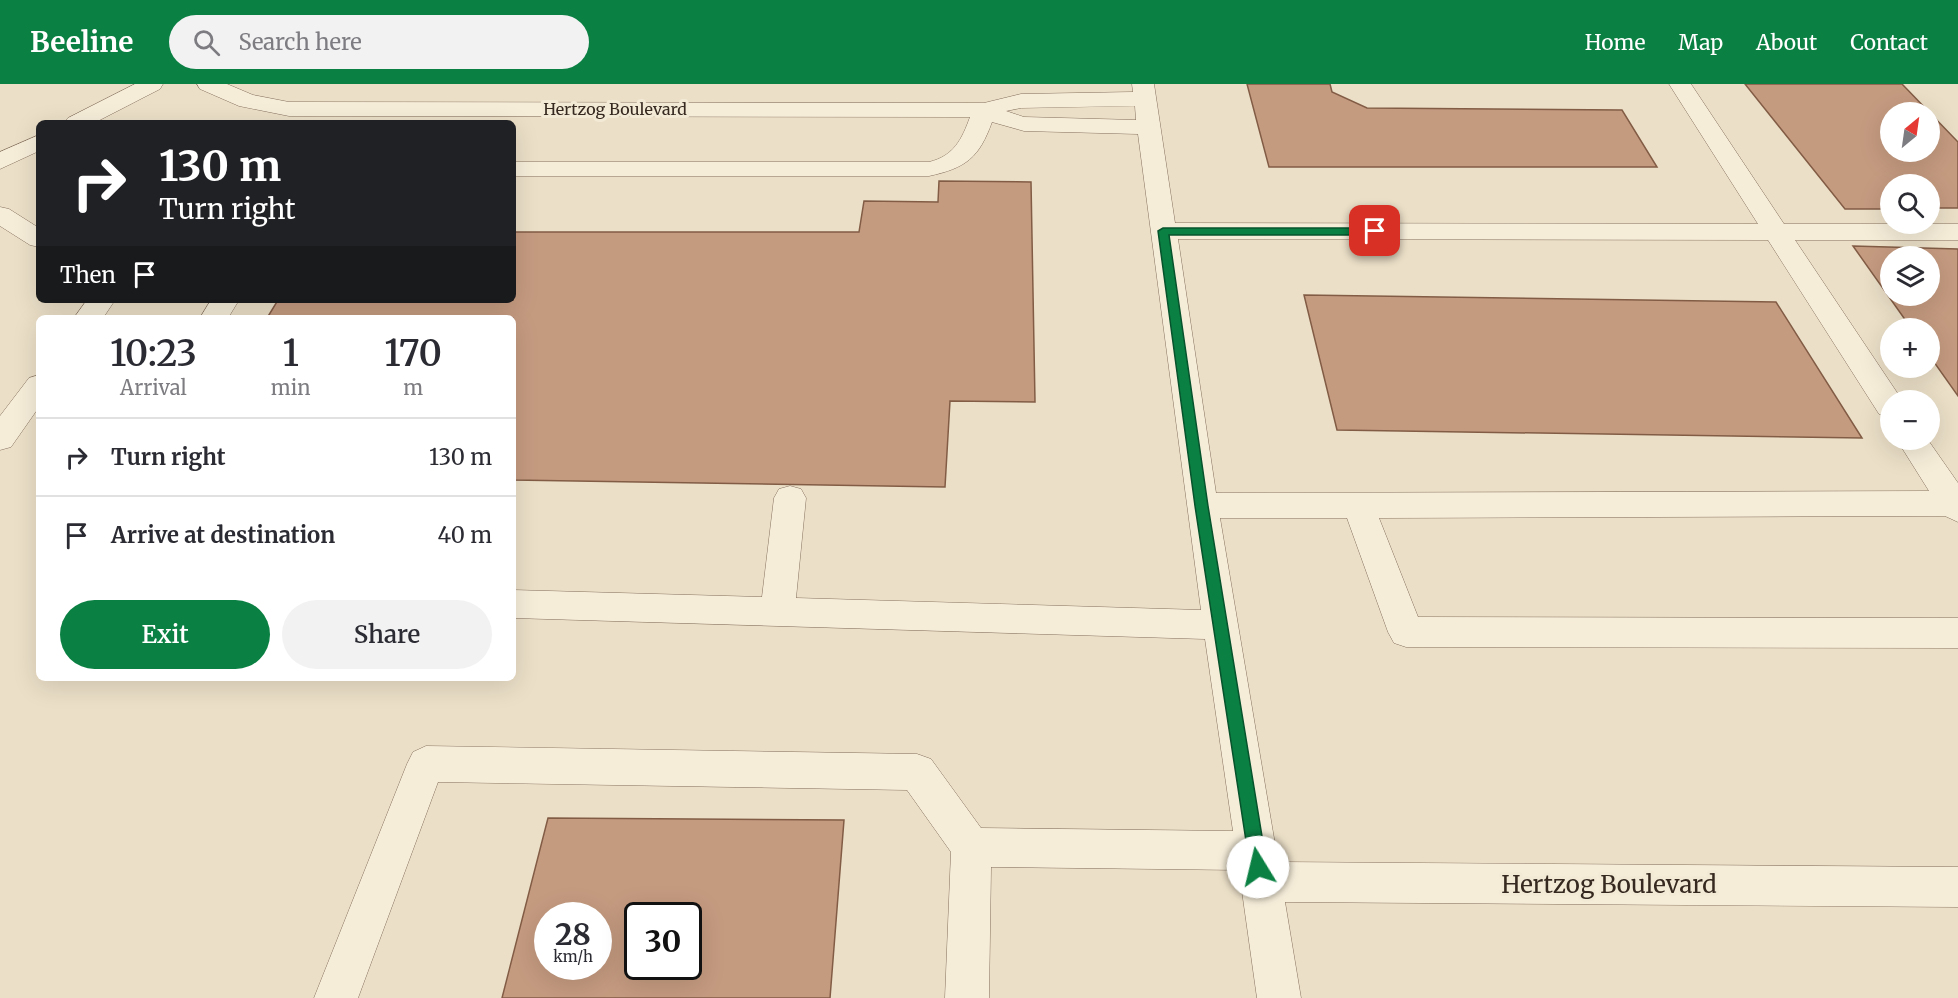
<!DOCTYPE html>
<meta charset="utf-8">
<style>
body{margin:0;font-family:Merriweather,serif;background:#f2f2f3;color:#2b2b33;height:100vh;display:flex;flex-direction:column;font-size:22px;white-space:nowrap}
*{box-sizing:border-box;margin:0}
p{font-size:20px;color:#7c7c81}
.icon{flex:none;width:33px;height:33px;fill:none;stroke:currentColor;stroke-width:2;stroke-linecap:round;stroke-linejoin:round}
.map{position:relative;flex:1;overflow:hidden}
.sheet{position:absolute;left:36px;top:231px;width:480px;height:366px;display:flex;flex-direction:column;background:#fff;border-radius:9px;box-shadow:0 6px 24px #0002}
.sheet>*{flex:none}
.hud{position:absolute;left:36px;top:36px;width:480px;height:183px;border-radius:9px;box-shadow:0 6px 24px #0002;background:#202124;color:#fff;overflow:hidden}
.needle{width:39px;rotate:29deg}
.fabs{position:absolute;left:1880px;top:18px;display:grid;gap:12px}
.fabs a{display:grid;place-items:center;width:60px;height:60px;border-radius:50%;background:#fff;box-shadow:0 6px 24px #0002;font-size:30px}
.speed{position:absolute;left:534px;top:818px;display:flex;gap:12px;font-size:30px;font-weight:700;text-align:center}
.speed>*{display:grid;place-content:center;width:78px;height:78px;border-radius:50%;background:#fff;box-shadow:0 6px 24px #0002;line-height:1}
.speed small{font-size:15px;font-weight:400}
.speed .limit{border:3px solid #111;border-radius:9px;background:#fff;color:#111}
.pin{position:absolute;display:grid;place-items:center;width:51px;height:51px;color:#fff;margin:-26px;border-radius:12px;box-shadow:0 3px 9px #0006}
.me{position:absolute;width:66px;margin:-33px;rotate:351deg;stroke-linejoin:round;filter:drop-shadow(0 0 4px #0008)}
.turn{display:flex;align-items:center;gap:21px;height:126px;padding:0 24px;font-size:27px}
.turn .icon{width:78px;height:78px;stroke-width:2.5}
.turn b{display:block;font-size:42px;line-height:51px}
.then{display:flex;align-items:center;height:57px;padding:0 24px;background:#0003;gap:12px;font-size:22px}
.eta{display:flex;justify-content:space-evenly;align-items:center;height:102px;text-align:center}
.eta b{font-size:36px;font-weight:600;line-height:42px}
.action{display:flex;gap:12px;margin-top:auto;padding:12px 24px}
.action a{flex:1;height:69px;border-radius:36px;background:#0b8043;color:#fff;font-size:24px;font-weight:600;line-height:69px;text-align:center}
.action a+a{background:#f2f2f3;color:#2b2b33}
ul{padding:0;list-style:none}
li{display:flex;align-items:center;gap:18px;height:78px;padding:0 24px;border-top:2px solid #e1e1e2}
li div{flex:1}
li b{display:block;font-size:22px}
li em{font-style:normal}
header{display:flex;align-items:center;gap:36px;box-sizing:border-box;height:84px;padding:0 30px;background:#0b8043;color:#fff}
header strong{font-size:28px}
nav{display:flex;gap:33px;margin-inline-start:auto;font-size:21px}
.search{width:420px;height:54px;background:#f2f2f3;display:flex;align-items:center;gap:15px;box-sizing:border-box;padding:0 21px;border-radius:33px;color:#7c7c81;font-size:22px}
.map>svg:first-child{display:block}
</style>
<header>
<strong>Beeline</strong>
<div class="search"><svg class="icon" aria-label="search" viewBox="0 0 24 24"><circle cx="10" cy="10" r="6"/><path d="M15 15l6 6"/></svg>Search here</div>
<nav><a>Home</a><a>Map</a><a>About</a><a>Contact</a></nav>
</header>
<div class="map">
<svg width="1958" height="914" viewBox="0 0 1958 914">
<rect width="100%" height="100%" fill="#ebdfc7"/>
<path fill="#c59b80" stroke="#825c45" stroke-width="1.5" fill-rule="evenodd" d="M1247 0H1330L1332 8 1367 24 1622 26 1657 83H1269Z
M1745 0H1902L1958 58V124H1929V100H1890V125H1845ZM1890 28H1929V68H1890Z
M939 97 1031 98 1035 318 950 317 945 403 513 396V234H267L278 216H513V148H859L864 117 938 118Z
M1853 162 1958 165V312L1929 271V244H1911ZM1890 172H1929V212H1890Z
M1304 211 1776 218 1862 354 1337 346Z
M548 734 844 736 830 914H502ZM548 831H598V882H548ZM638 831H688V882H638Z"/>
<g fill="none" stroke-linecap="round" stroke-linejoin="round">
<defs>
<path id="minor" d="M135 0H163L160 5 94 39H64L68 34Z
M197 0H227L253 11 289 18 984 19 1021 10 1133 8 1132 0H1154L1175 139 1758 140 1669 0H1691L1784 140H1958V156H1795L1902 316H1890V333L1879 330 1768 156 1178 155 1216 409 1929 407 1897 356H1928L1958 399V438L1945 432 1379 434 1418 533 1958 534V564L1406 563 1394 559 1388 548 1347 434H1220L1278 778 1958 783V823L1285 818 1301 914H1257L1239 786 991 783 989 914H945L951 768 907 706 438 698 358 914H314L407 680 413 668 426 662 917 670 931 675 981 744 1233 747 1205 555 513 534V506L762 513 774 414 779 405 790 402 801 405 806 414 796 514 1201 526 1138 50 1024 47 992 38C979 74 966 84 929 92H513V78H929C954 72 962 55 970 33L289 32 239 22 200 5ZM1135 22 1136 36 1024 33 1006 27 1021 24Z
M39 51V67L0 85V68Z
M0 123 9 125 39 144V163L30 161 0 142Z
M87 216H115L103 234H74Z
M211 216H239L228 234H200Z
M39 291V323L11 363 0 366V332L29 294Z"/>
</defs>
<use href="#minor" stroke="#85715e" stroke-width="1"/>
<use href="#minor" fill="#f6edd9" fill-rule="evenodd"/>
</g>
<path fill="#0b8043" stroke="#07532c" stroke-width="1.5" d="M1163 144H1375L1380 147 1375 151H1169L1208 422 1267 783 1264 789 1258 791 1252 789 1250 783 1195 422 1158 147Z"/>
<g text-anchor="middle" stroke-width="6" stroke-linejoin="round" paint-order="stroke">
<g font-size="16" fill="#362a20" stroke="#f3ead6">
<text x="615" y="31">Hertzog Boulevard</text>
</g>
<g font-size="24" fill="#362a20" stroke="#f3ead6">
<text x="1609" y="809">Hertzog Boulevard</text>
</g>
</g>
</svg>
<div class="fabs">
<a><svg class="needle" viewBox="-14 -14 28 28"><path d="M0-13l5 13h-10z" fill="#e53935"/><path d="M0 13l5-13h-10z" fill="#7c7c81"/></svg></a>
<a><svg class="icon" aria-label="search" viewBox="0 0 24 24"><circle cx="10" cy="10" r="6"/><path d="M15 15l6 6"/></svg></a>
<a><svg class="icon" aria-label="layers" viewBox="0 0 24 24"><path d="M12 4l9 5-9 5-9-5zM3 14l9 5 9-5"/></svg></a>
<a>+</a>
<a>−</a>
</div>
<div class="speed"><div>28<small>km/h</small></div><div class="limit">30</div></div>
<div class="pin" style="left:1375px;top:147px;background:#d93025"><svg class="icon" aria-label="arrive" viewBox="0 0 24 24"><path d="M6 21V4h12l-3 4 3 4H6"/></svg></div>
<svg class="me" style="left:1258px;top:783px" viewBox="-20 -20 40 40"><circle r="19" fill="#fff"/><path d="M0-13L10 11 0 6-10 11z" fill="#0b8043"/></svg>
<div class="hud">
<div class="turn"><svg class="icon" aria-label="right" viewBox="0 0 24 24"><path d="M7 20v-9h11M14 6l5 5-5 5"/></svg><div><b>130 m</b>Turn right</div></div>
<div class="then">Then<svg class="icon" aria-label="arrive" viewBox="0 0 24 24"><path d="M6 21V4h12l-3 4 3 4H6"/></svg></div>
</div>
<section class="sheet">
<div class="eta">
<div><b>10:23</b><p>Arrival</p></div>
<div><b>1</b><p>min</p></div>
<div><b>170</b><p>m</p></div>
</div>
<ul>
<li><svg class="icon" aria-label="right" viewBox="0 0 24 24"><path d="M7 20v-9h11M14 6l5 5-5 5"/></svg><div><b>Turn right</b></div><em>130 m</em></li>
<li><svg class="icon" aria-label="arrive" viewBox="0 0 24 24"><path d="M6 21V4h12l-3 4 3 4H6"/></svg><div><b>Arrive at destination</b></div><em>40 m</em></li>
</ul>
<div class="action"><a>Exit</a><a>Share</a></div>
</section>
</div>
